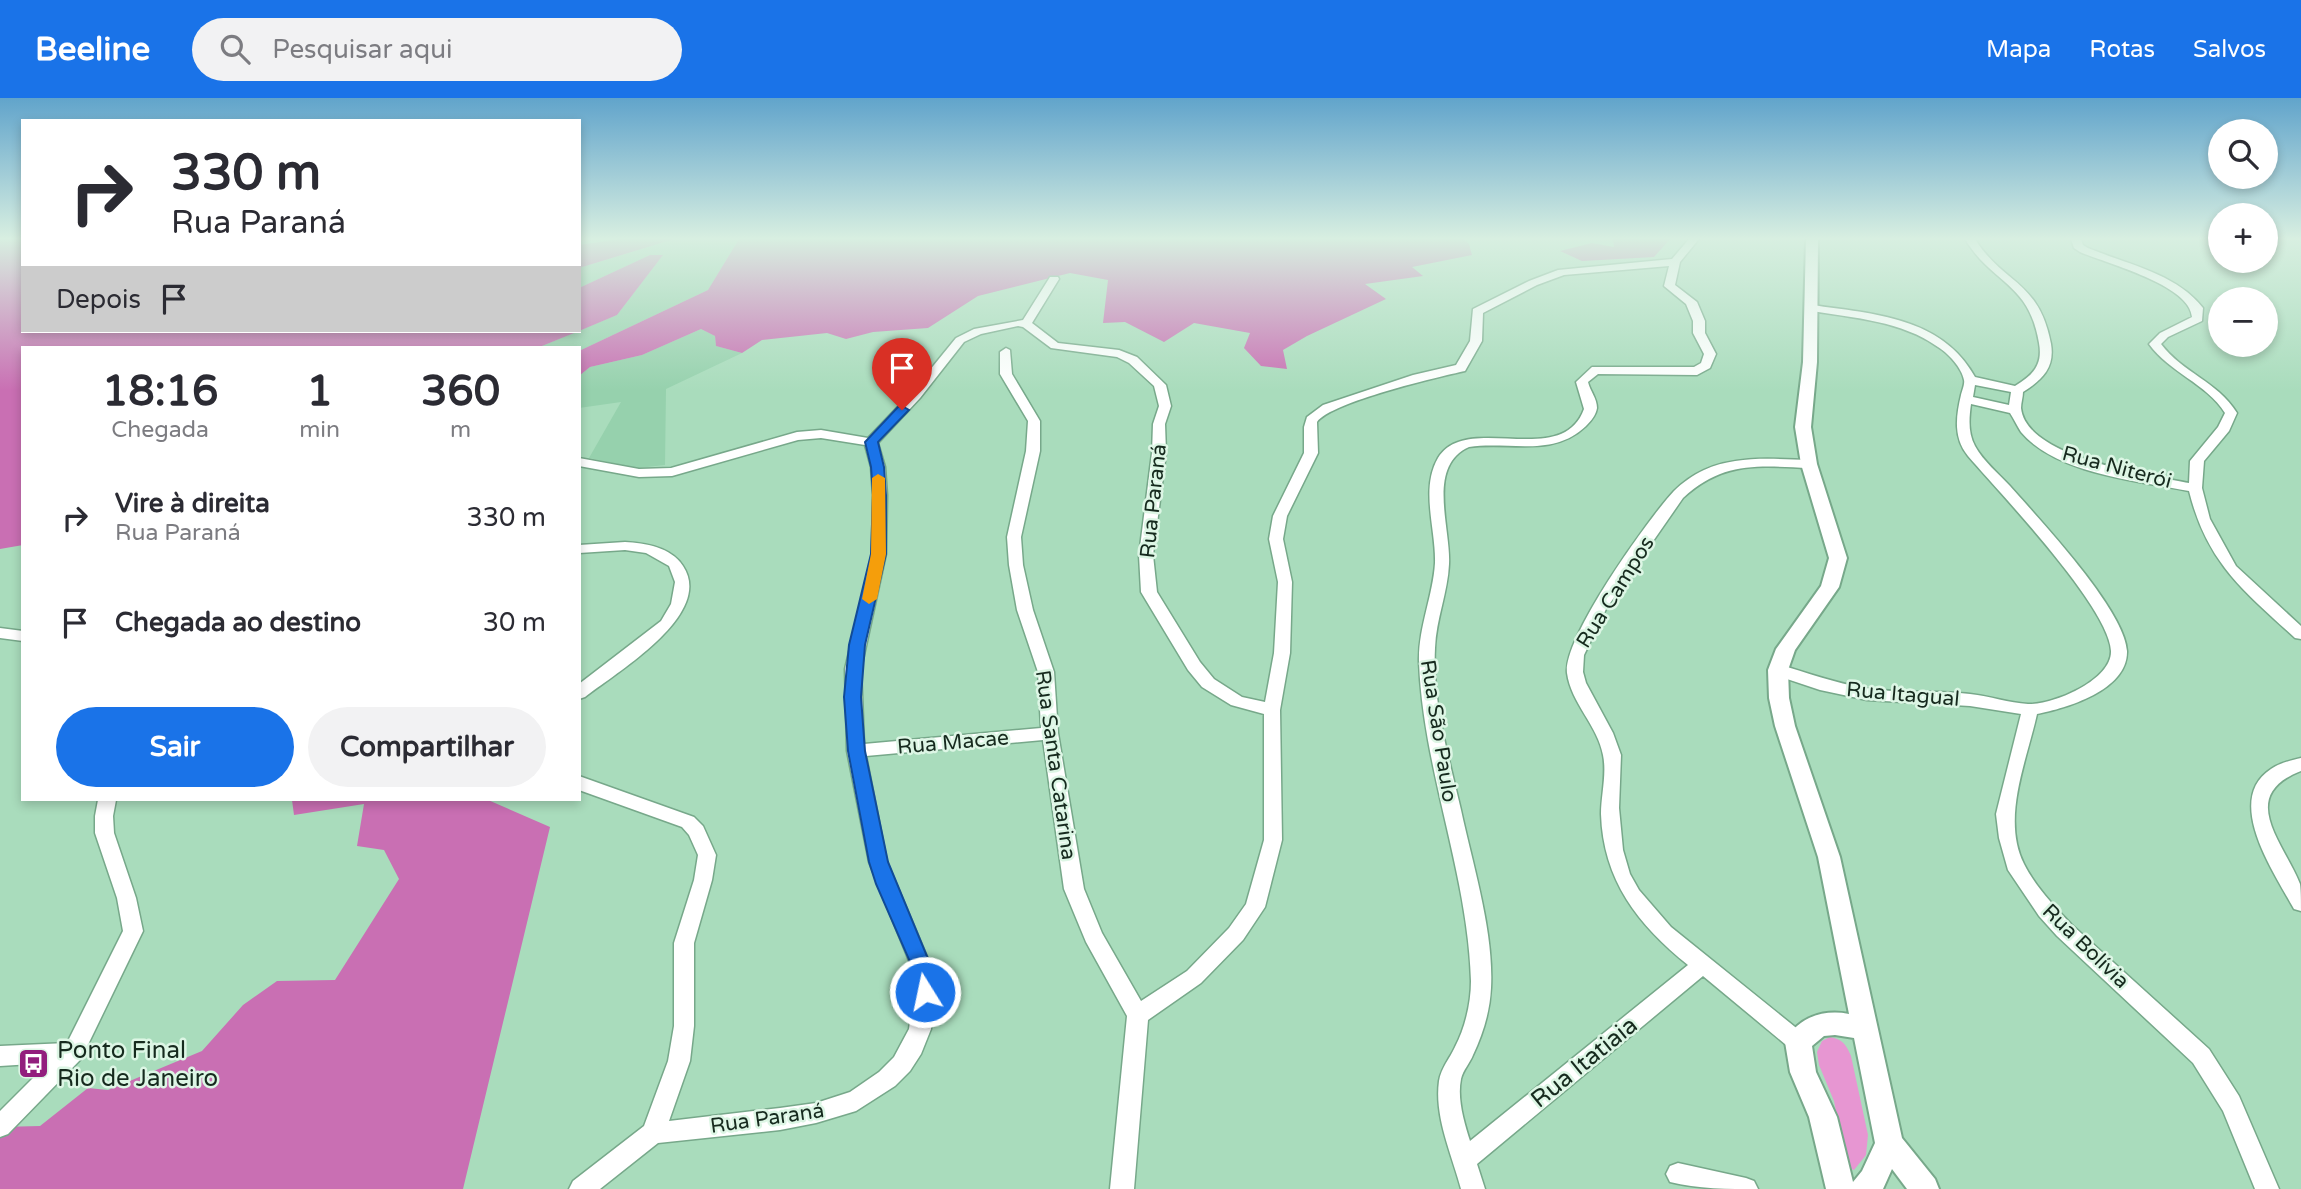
<!DOCTYPE html>
<html lang="pt">
<meta charset="utf-8">
<style>
body{margin:0;font-family:"Varela Round",sans-serif;background:#f2f2f3;color:#2b2b33;height:100vh;display:flex;flex-direction:column;font-size:26px;white-space:nowrap}
*{box-sizing:border-box;margin:0}
p{font-size:23px;color:#7c7c81}
.icon{flex:none;width:38px;height:38px;fill:none;stroke:currentColor;stroke-width:2;stroke-linecap:round;stroke-linejoin:round}
.map{position:relative;flex:1;overflow:hidden}
.drawer{position:absolute;left:21px;top:248px;width:560px;height:455px;display:flex;flex-direction:column;background:#fff;border-radius:0px;box-shadow:0 4px 10px #0003}
.drawer>*{flex:none}
.hud{position:absolute;left:21px;top:21px;width:560px;height:214px;border-radius:0px;box-shadow:0 4px 10px #0003;background:#fff;color:#2b2b33;overflow:hidden}
.tools{position:absolute;left:2208px;top:21px;display:grid;gap:14px}
.tools a{display:grid;place-items:center;width:70px;height:70px;border-radius:50%;background:#fff;box-shadow:0 4px 10px #0003;font-size:35px}
.pin{position:absolute;display:grid;place-items:center;width:60px;height:60px;color:#fff;margin:-72px -30px;border-radius:50% 50% 50% 0;rotate:-45deg;box-shadow:0 0 7px #0007}
.pin .icon{rotate:45deg}
.me{position:absolute;width:77px;margin:-38px;rotate:350deg;stroke-linejoin:round;filter:drop-shadow(0 0 5px #0008)}
.turn{display:flex;align-items:center;gap:24px;height:147px;padding:0 35px;font-size:32px}
.turn .icon{width:91px;height:91px;stroke-width:2.5}
.turn b{display:block;font-size:49px;line-height:60px}
.then{display:flex;align-items:center;height:66px;padding:0 35px;background:#0003;gap:14px;font-size:26px}
.eta{display:flex;justify-content:space-evenly;align-items:center;height:119px;text-align:center}
.eta b{font-size:42px;font-weight:800;line-height:49px}
.button{display:flex;gap:14px;margin-top:auto;padding:14px 35px}
.button a{flex:1;height:80px;border-radius:42px;background:#1a73e8;color:#fff;font-size:28px;font-weight:800;line-height:80px;text-align:center}
.button a+a{background:#f2f2f3;color:#2b2b33}
ul{padding:0;list-style:none}
li{display:flex;align-items:center;gap:21px;height:105px;padding:0 35px}
li div{flex:1}
li b{display:block;font-size:26px}
li em{font-style:normal}
header{display:flex;align-items:center;gap:42px;box-sizing:border-box;height:98px;padding:0 35px;background:#1a73e8;color:#fff}
header strong{font-size:33px}
nav{display:flex;gap:38px;margin-inline-start:auto;font-size:24px}
.search{width:490px;height:63px;background:#f2f2f3;display:flex;align-items:center;gap:18px;box-sizing:border-box;padding:0 24px;border-radius:38px;color:#7c7c81;font-size:26px}
.map>svg:first-child{display:block}
</style>
<header>
<strong>Beeline</strong>
<div class="search"><svg class="icon" aria-label="search" viewBox="0 0 24 24"><circle cx="10" cy="10" r="6"/><path d="M15 15l6 6"/></svg>Pesquisar aqui</div>
<nav><a>Mapa</a><a>Rotas</a><a>Salvos</a></nav>
</header>
<div class="map">
<svg width="2301" height="1091" viewBox="0 0 2301 1091">
<rect width="100%" height="100%" fill="#a9dcbc"/>
<path fill="#96d1ad" d="M674 141H739L708 192 579 253V250H537L617 217 662 158 650 157 579 190V170Z
M701 231 715 238 716 248 742 255 666 291 665 367 638 370 589 360 621 304 579 310V278L590 269 642 257Z"/>
<path fill="#e796d2" d="M1830 939C1842 941 1846 946 1851 958L1868 1037 1866 1057 1854 1072 1847 1069 1834 1003 1819 967 1817 954 1822 943Z"/>
<path fill="#c96fb3" d="M0 141H23V233H579L537 250H23V447L0 451Z
M620 141H674L579 170V147Z
M739 141H1464L1469 146 1472 157 1412 169 1423 178 1365 186 1386 201 1307 238 1283 252 1287 271 1261 268 1244 250 1250 235 1194 225 1164 244 1125 224 1103 225 1108 182 1070 175 978 198 928 230 873 234 846 241 827 235 762 242 742 255 716 248 715 238 701 231 642 257 590 269 579 278V253L708 192Z
M1613 141H1670L1654 159 1582 163 1560 153 1592 145 1614 149Z
M650 157H663L617 217 579 233V190Z
M292 702H488L550 729 463 1091H0V1029L40 1028 88 990 108 992 202 953 243 907 277 883 335 882 399 781 384 752 357 748 364 706 294 717Z"/>
<g fill="none" stroke-linecap="round" stroke-linejoin="round">
<defs>
<path id="minor" d="M1689 141H1699L1680 164 1675 187 1697 204 1705 223V235L1716 256 1710 270 1697 277 1598 276 1588 284C1590 293 1597 300 1597 310 1596 317 1591 323 1586 328 1553 360 1509 343 1469 349 1426 368 1451 430 1449 466 1448 494 1436 521 1435 550 1432 604 1449 660 1461 712 1473 768 1494 834 1491 890 1490 913 1483 936 1473 957 1470 965 1463 972 1461 981 1457 1001 1464 1024 1470 1043L1688 867C1638 827 1603 782 1601 716 1601 697 1607 676 1603 657 1598 628 1571 605 1567 575 1563 540 1648 421 1674 393 1682 385 1693 377 1704 372 1737 357 1774 361 1809 362L1816 366 1809 370C1758 368 1723 363 1683 400L1606 511 1584 557 1583 574 1586 585 1613 635 1621 657 1619 710 1623 752 1630 776 1639 792 1671 829 1805 937 1809 944 1805 951 1798 954 1791 951 1703 878 1477 1066 1485 1091H1461C1452 1057 1434 1019 1439 983 1441 970 1450 960 1455 949 1465 930 1471 905 1471 883 1468 775 1423 672 1419 564 1418 530 1433 498 1435 465 1436 431 1420 391 1438 360 1466 313 1562 372 1584 311L1576 284 1592 269H1694L1701 265 1704 256 1693 235V223L1686 206 1664 188 1669 168 1564 177 1537 187 1483 215 1482 243 1465 273C1438 279 1331 304 1317 324L1318 355 1287 418 1283 441 1292 484 1290 555 1280 612 1282 742 1265 809 1243 842 1201 885 1148 922 1134 1091H1110L1127 918 1086 844 1064 791 1043 642 866 658 887 764 936 880 931 931 921 956 910 973 895 988 856 1013 816 1025 780 1032 658 1045 600 1091H569L573 1083 644 1028 668 963 674 928V845L694 782 698 757 689 737 682 729 579 692V678L694 719 703 728 716 757 712 782 694 845V928L690 963 669 1023 780 1010 816 1005 850 994 879 974 894 959 909 931 916 880 869 764 847 653 845 571 872 456 873 397 871 369 865 347 821 340 798 342 672 378 639 379 579 368V360L639 371 671 370 797 334 821 332 868 340 912 294 956 240 974 231 1023 222 1050 179H1058L1059 181 1032 225 1058 245 1119 252 1137 259 1166 287 1171 308 1165 326 1166 355 1153 457 1157 494 1200 564 1214 581 1242 599 1265 604 1274 555 1278 484 1269 441 1273 418 1304 355V329L1307 319 1323 307 1413 277 1456 267 1470 243 1473 211 1529 183 1558 172 1672 161ZM1018 228 1023 229 1051 250 1117 259 1129 265 1154 288 1159 308 1153 326 1152 355 1139 457 1141 494 1188 572 1202 589 1231 607 1264 616V742L1246 806 1229 830 1187 873 1141 903 1102 835 1084 791 1058 635 1054 574 1033 512 1023 467 1021 439 1040 353V323L1012 276 1010 252 1006 250 1000 254V276L1028 323 1026 353 1007 439 1009 467 1017 512 1038 574 1041 630 864 646 861 571 886 456 887 397 885 369 878 345 920 300 964 244 981 236Z
M1965 141H1975C2003 186 2039 182 2051 246 2055 270 2042 282 2023 294 2023 299 2021 305 2021 310 2026 360 2150 377 2189 385L2190 363 2218 329 2225 315C2206 285 2170 275 2149 246L2160 235 2192 219C2190 187 2108 166 2080 154L2074 150 2071 141H2081L2083 147 2088 150C2126 166 2176 175 2203 210L2202 223 2168 239 2161 246C2183 275 2217 283 2237 315L2229 333 2204 363 2202 390 2210 421 2236 468 2301 528V541L2295 540C2243 492 2207 465 2189 393 2139 383 2056 376 2021 334 2017 328 2014 321 2010 315L1971 306C1969 321 1968 335 1975 348 1983 363 1999 376 2010 388 2039 421 2125 512 2127 553 2128 592 2067 610 2037 616 2027 662 2001 720 2024 766 2035 788 2054 808 2071 826L2209 951 2239 998 2279 1091H2255L2223 1013 2193 965 2057 838 2039 818 2008 772 1999 740 1996 716 2021 616 1970 608 1867 602 1820 592 1772 576 1770 572 1778 566C1807 575 1835 585 1865 590 1899 596 1936 592 1970 596 1990 598 2009 605 2028 606 2053 607 2112 582 2111 553 2109 509 1999 394 1968 358 1953 340 1956 318 1961 297 1962 293 1965 286 1964 282 1962 270 1948 255 1938 249 1902 223 1854 220 1812 213L1806 210 1812 207C1874 216 1942 219 1975 279L2015 288C2033 277 2043 267 2039 245 2029 184 1992 186 1965 141ZM1975 287 2011 294 2009 307 1973 299Z
M625 444C645 445 671 449 683 468 715 516 617 574 585 599L579 601V586L661 523 671 506 675 484 669 468 646 455 625 452 579 455V447Z
M0 530 23 533V543L0 540Z
M2301 660V673C2236 698 2284 745 2300 786 2301 793 2301 805 2301 813L2294 811C2275 776 2223 702 2271 671 2279 665 2292 662 2301 660Z
M98 702H116L113 718 114 735 136 800 143 833 81 961 8 1036 0 1039V1013L48 965 0 968V948L67 945 123 833 117 800 95 735V718Z
M1678 1065 1746 1080 1754 1083 1758 1091C1729 1091 1697 1091 1670 1084L1666 1076 1670 1068Z"/>
<path id="tertiary" d="M1806 141H1818L1817 264 1811 329 1817 366 1847 460 1839 489 1795 552 1788 572 1789 600 1795 628 1840 759 1902 1040 1935 1081 1939 1091H1907L1892 1071 1883 1091H1826L1809 1019 1790 974 1785 944C1797 919 1824 911 1849 916L1818 759 1775 628 1769 600 1768 572 1776 551 1821 488 1829 460 1801 366 1795 329 1803 264ZM1835 937 1854 940 1875 1045 1862 1073 1853 1084 1837 1019 1816 974 1812 948 1824 938Z"/>
</defs>
<use href="#minor" stroke="#77a88a" stroke-width="3"/>
<use href="#tertiary" stroke="#77a88a" stroke-width="4"/>
<use href="#minor" fill="#fff" fill-rule="evenodd"/>
<use href="#tertiary" fill="#fff" fill-rule="evenodd"/>
</g>
<linearGradient id="sky" x2="0" y2="1"><stop stop-color="#61a4cb"/><stop offset="0.48" stop-color="#d8efe1"/><stop offset="1" stop-color="#d8efe1" stop-opacity="0"/></linearGradient>
<rect width="2301" height="293" fill="url(#sky)"/>
<path fill="#1a73e8" stroke="#114b97" stroke-width="2" d="M902 308 909 312 878 344 884 369 886 397V456L865 547 861 599 865 653 888 764 936 880 932 900 925 903 917 900C912 890 915 877 911 866L876 786 869 764 848 653 844 599 849 547 871 456 873 397 871 369 865 344 898 309Z"/>
<path fill="#f59e0b" d="M878 376 885 380 886 456 877 501 869 506 862 501 871 456 872 380Z"/>
<defs>
<symbol id="bus-square" viewBox="-11 -11 22 22"><rect x="-9" y="-9" width="18" height="18" rx="4" fill="#921e7d" stroke="#ddf6e5"/><path d="M-5-6H5V4H4V6H2V4H-2V6H-4V4H-5ZM-3.5-4V0h7V-4ZM-3.5 1.2v1.5H-2V1.2ZM2 1.2v1.5H3.5V1.2Z" fill="#fff"/></symbol>
</defs>
<g fill-rule="evenodd">
<use href="#bus-square" x="16" y="948" width="35" height="35"/>
</g>
<g text-anchor="middle" stroke-width="5" stroke-linejoin="round" paint-order="stroke">
<g font-size="21" fill="#162a1e" stroke="#ddf6e5">
<text transform="translate(2117 369) rotate(15)" y="7">Rua Niterói</text>
<text transform="translate(1153 403) rotate(-84)" y="7">Rua Paraná</text>
<text transform="translate(1615 494) rotate(-58)" y="7">Rua Campos</text>
<text transform="translate(1903 596) rotate(5)" y="7">Rua Itagual</text>
<text transform="translate(1439 633) rotate(81)" y="7">Rua São Paulo</text>
<text transform="translate(953 644) rotate(-5)" y="7">Rua Macae</text>
<text transform="translate(1056 667) rotate(82)" y="7">Rua Santa Catarina</text>
<text transform="translate(2086 848) rotate(44)" y="7">Rua Bolívia</text>
<text transform="translate(767 1020) rotate(-8)" y="7">Rua Paraná</text>
</g>
<g font-size="24" fill="#162a1e" stroke="#ddf6e5" text-anchor="start">
<text x="57" y="960">Ponto Final<tspan x="57" dy="28">Rio de Janeiro</tspan></text>
</g>
<g font-size="24" fill="#162a1e" stroke="#ddf6e5">
<text transform="translate(1584 964) rotate(-39)" y="8">Rua Itatiaia</text>
</g>
</g>
</svg>
<div class="tools">
<a><svg class="icon" aria-label="search" viewBox="0 0 24 24"><circle cx="10" cy="10" r="6"/><path d="M15 15l6 6"/></svg></a>
<a>+</a>
<a>−</a>
</div>
<div class="pin" style="left:902px;top:312px;background:#d93025"><svg class="icon" aria-label="arrive" viewBox="0 0 24 24"><path d="M6 21V4h12l-3 4 3 4H6"/></svg></div>
<svg class="me" style="left:925px;top:894px" viewBox="-20 -20 40 40"><circle r="17" fill="#1a73e8" stroke="#fff" stroke-width="3"/><path d="M0-11L8 9 0 5-8 9z" fill="#fff"/></svg>
<div class="hud">
<div class="turn"><svg class="icon" aria-label="right" viewBox="0 0 24 24"><path d="M7 20v-9h11M14 6l5 5-5 5"/></svg><div><b>330 m</b>Rua Paraná</div></div>
<div class="then">Depois<svg class="icon" aria-label="arrive" viewBox="0 0 24 24"><path d="M6 21V4h12l-3 4 3 4H6"/></svg></div>
</div>
<section class="drawer">
<div class="eta">
<div><b>18:16</b><p>Chegada</p></div>
<div><b>1</b><p>min</p></div>
<div><b>360</b><p>m</p></div>
</div>
<ul>
<li><svg class="icon" aria-label="right" viewBox="0 0 24 24"><path d="M7 20v-9h11M14 6l5 5-5 5"/></svg><div><b>Vire à direita</b><p>Rua Paraná</p></div><em>330 m</em></li>
<li><svg class="icon" aria-label="arrive" viewBox="0 0 24 24"><path d="M6 21V4h12l-3 4 3 4H6"/></svg><div><b>Chegada ao destino</b></div><em>30 m</em></li>
</ul>
<div class="button"><a>Sair</a><a>Compartilhar</a></div>
</section>
</div>
